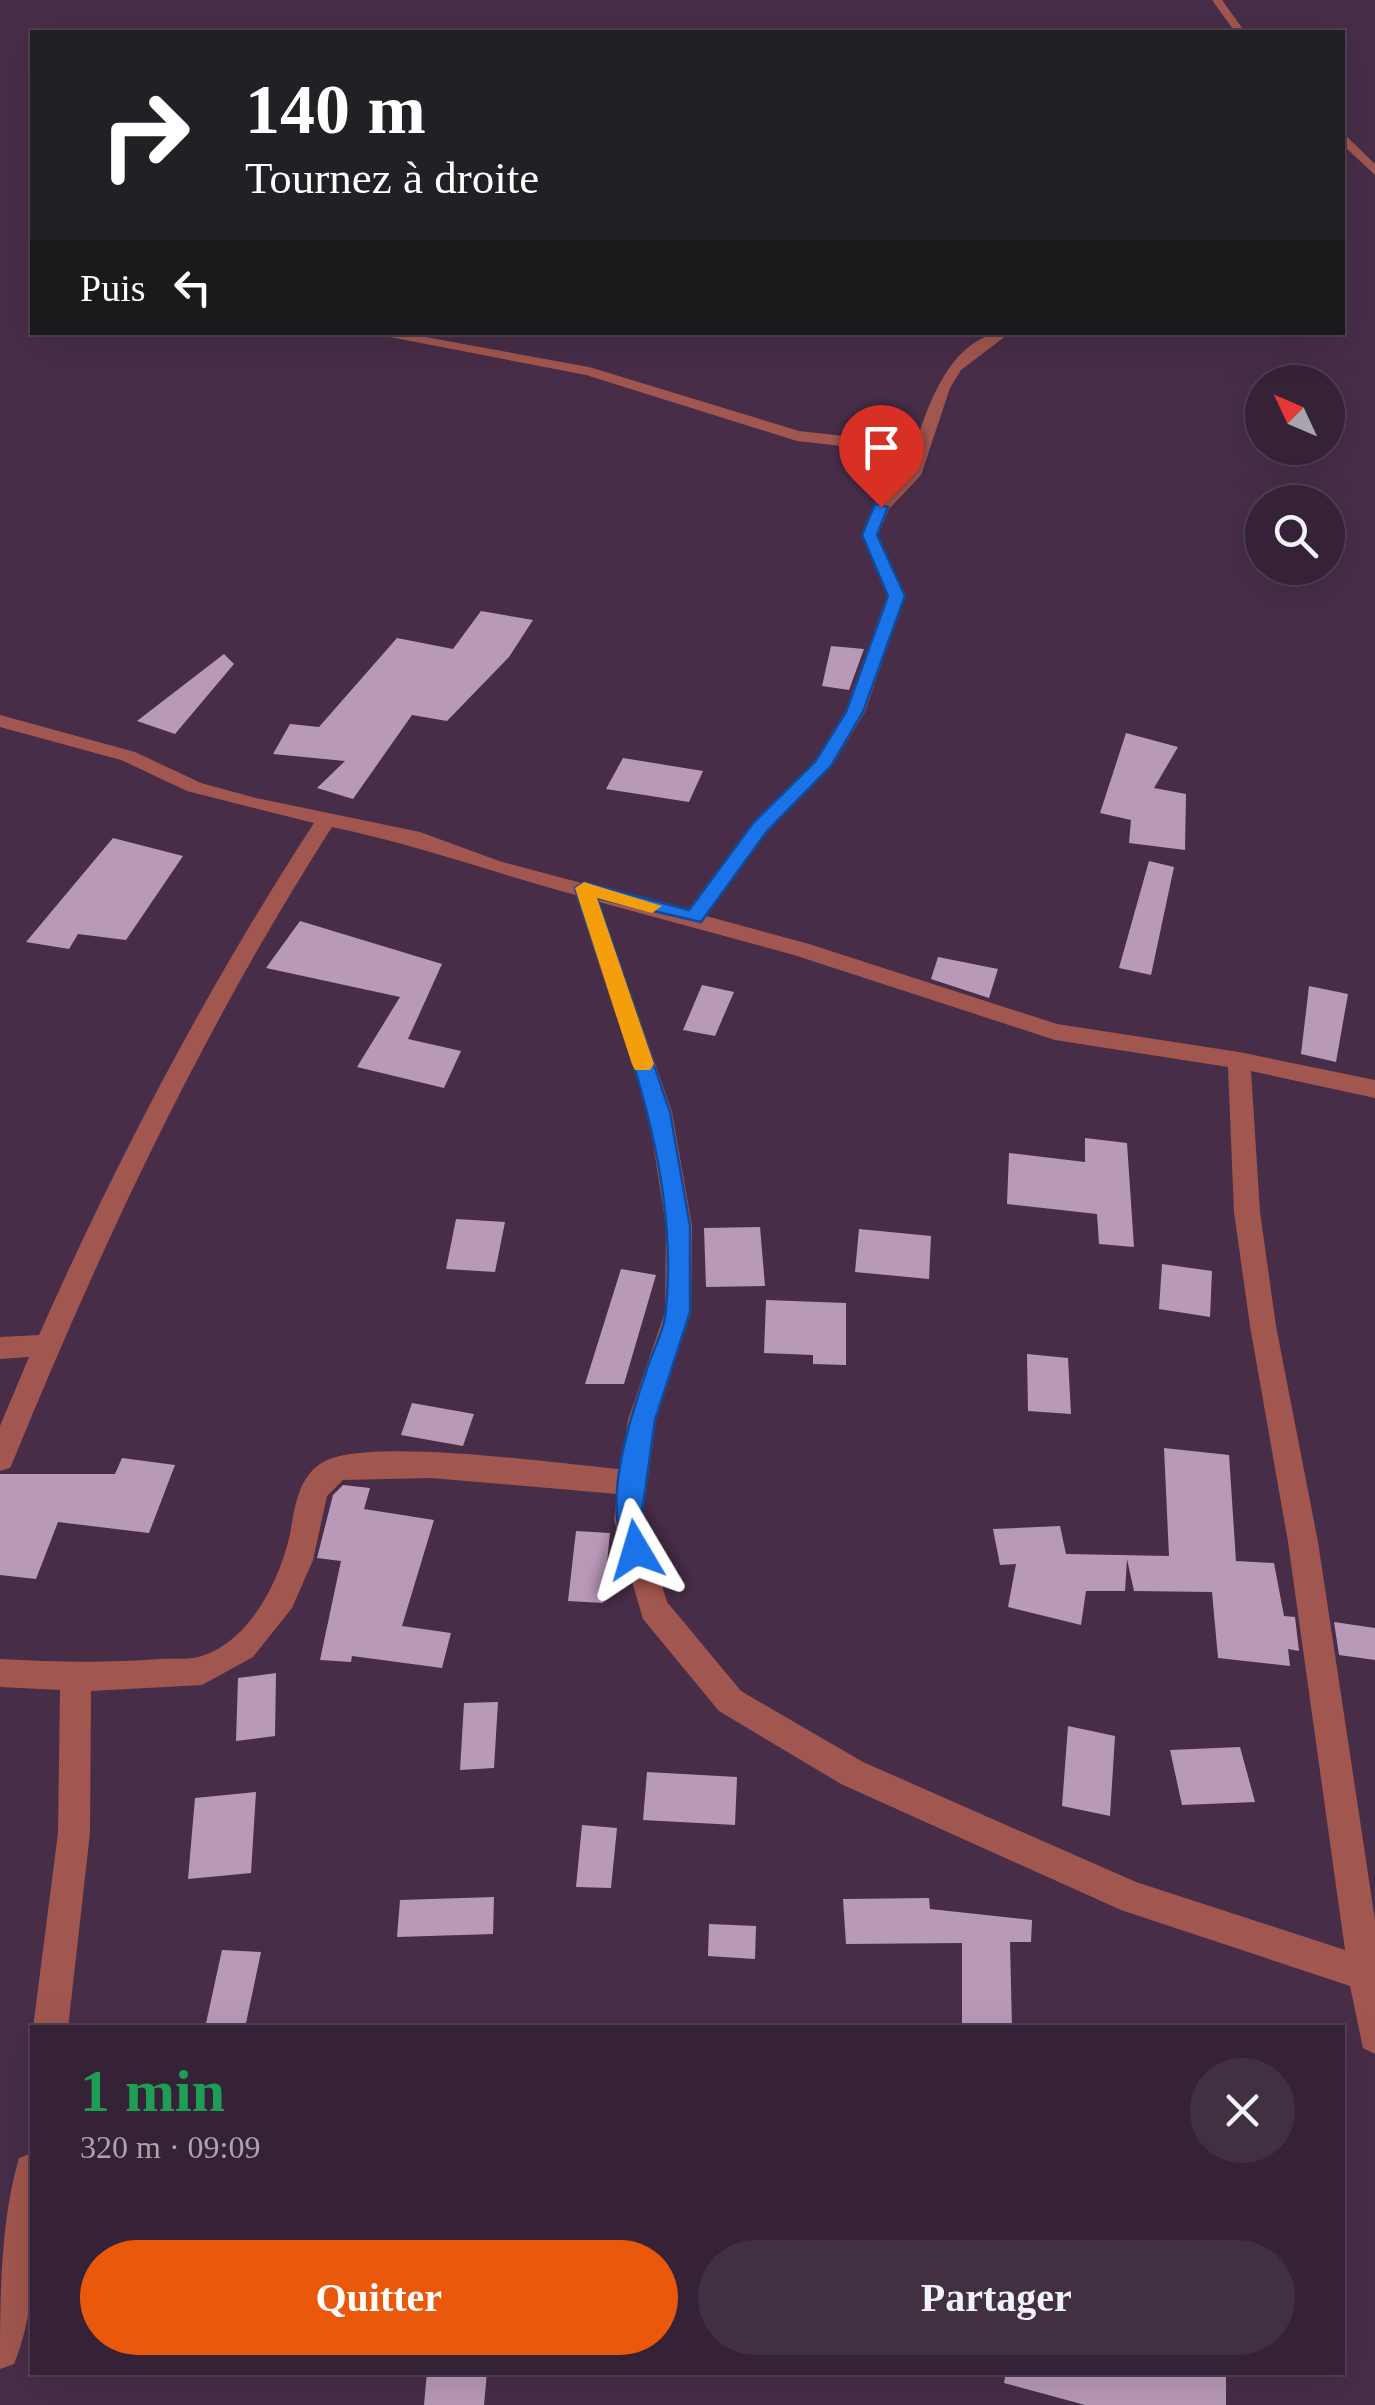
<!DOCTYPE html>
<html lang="fr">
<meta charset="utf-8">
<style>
body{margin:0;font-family:"Times New Roman",serif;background:#412f42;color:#f1f3f6;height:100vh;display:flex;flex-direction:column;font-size:38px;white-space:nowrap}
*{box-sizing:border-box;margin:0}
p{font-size:32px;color:#aaa4ad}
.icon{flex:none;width:55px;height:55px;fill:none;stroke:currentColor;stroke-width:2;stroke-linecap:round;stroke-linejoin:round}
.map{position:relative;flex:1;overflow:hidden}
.details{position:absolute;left:30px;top:2025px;width:1315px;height:350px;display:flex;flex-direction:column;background:#362236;border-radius:0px;box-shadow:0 10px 40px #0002,0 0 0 2px #503f51}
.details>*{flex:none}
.guide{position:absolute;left:30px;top:30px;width:1315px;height:305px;border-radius:0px;box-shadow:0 10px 40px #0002,0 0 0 2px #503f51;background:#202124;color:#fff;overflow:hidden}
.needle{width:65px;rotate:314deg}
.fabs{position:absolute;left:1245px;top:365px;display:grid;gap:20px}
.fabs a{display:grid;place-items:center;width:100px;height:100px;border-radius:50%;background:#362236;box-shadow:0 10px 40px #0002,0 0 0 2px #503f51;font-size:50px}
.pin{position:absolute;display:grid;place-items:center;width:85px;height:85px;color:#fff;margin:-102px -42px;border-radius:50% 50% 50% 0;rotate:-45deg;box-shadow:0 0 10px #0007}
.pin .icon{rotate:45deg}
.me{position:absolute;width:110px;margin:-55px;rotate:353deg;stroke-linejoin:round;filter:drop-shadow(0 0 8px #0008)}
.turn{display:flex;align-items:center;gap:35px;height:210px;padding:0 50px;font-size:45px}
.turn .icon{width:130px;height:130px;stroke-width:2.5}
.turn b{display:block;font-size:70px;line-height:85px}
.then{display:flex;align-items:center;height:95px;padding:0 50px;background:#0003;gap:20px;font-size:38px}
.round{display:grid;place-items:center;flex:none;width:105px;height:105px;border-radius:52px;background:#412f42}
.head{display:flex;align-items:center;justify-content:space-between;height:170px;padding:0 50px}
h1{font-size:60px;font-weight:800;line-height:75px;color:#1e9e55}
.primary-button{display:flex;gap:20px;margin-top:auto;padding:20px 50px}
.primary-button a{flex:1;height:115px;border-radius:60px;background:#ea580c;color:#fff;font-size:40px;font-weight:800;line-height:115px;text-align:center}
.primary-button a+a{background:#412f42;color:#f1f3f6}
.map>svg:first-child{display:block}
</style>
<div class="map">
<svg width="1375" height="2405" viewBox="0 0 1375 2405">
<rect width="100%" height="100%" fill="#482d48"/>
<path fill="#b999b8" d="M481 611 533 620 509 657 447 721 412 715 353 799 317 788 345 761 273 754 290 724 319 727 397 638 453 649Z
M831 646 864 649 849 690 822 686Z
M224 654 234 664 175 734 137 721Z
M1126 733 1178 747 1154 788 1186 794 1185 850 1129 843 1131 820 1100 813Z
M623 758 703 771 689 802 606 789Z
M113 838 183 856 126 940 78 934 69 949 26 942Z
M1149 861 1174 867 1151 975 1119 968Z
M300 921 442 964 408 1039 461 1051 444 1088 357 1067 400 997 266 968Z
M938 957 998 969 989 998 931 979Z
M702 985 734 992 715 1036 683 1030Z
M1309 986 1348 994 1336 1062 1301 1054Z
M1085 1138 1127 1143 1134 1247 1099 1244 1097 1214 1007 1204 1009 1153 1085 1162Z
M456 1219 505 1222 495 1272 446 1269Z
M760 1227 765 1286 706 1287 704 1228Z
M859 1229 931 1236 929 1279 855 1272Z
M1162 1264 1212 1271 1210 1317 1159 1309Z
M621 1269 656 1275 624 1384H585Z
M766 1300 846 1303V1365L813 1364V1355L764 1353Z
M1027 1354 1068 1358 1071 1414 1028 1411Z
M412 1403 474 1414 463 1446 401 1435Z
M1164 1448 1229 1455 1236 1561 1274 1563 1284 1616 1295 1617 1299 1651 1288 1649 1290 1666 1218 1658 1212 1592 1134 1591 1127 1559 1125 1591H1086L1081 1625 1008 1607 1016 1564 1000 1565 993 1529 1060 1526 1066 1554 1169 1556Z
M122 1458 175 1465 149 1533 58 1522 36 1579 0 1575V1474H115Z
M343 1485 370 1488 364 1509 434 1520 402 1626 451 1633 442 1668 352 1656 351 1662 320 1660 341 1561 317 1558 333 1495Z
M576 1531 610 1533 603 1603 568 1601Z
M1334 1622 1375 1628V1660L1339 1655Z
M276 1673 275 1736 236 1741 238 1678Z
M498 1702 494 1768 460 1770 464 1703Z
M1068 1726 1115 1736 1110 1816 1062 1806Z
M1240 1747 1255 1802 1182 1805 1170 1750Z
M647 1772 737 1777 735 1825 643 1820Z
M256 1792 251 1873 188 1879 195 1798Z
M582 1825 617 1828 611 1888 576 1887Z
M494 1897 493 1934 397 1937 400 1900Z
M929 1898 930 1909 1032 1920 1031 1942H1010L1012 2028H962V1943L846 1944 843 1899Z
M709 1924 756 1926 755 1959 708 1956Z
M222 1950 261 1952 245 2028H205Z
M427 2372H487L484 2405H424Z
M1006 2372H1226V2405H1085L1004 2383Z"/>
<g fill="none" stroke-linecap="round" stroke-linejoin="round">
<path fill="#a1574f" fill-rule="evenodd" d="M1212 0H1222L1245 32H1235Z
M1342 132 1375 164V175L1342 144Z
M364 332H398L589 367 799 431 915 444C931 399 953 332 1011 332L961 370 950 388 921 475 889 509 878 535 905 596 865 712 832 766 768 831 706 916 809 944 1057 1024 1239 1052 1375 1080V1098L1251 1071 1260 1212 1276 1326 1318 1542 1375 1920V2054L1363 2048 1350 1986 1121 1910 841 1784 719 1711 643 1619 614 1520 617 1494 431 1478 343 1480 327 1496 313 1560 292 1608 253 1657 202 1685 91 1691 90 1833 68 2028H33L58 1833 60 1690 0 1687V1659C53 1662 107 1663 160 1659 172 1658 186 1660 198 1657 249 1644 280 1580 290 1534 295 1507 298 1475 325 1461 373 1437 560 1464 621 1469L628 1420 665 1312 666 1226 648 1112 576 895C494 873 415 844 332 827 204 1027 104 1239 14 1459L10 1468 0 1471V1426L29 1357 0 1359V1337L39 1335C118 1157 208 986 314 823L187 791 121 760 0 727V715L135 752 201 783 256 798 420 832 499 861 687 911 754 821 814 762 845 712 887 596 862 535 873 507 905 473 912 454 797 441 586 375ZM599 902 794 955 1055 1040 1228 1067 1234 1212 1250 1326 1288 1542 1345 1950 1136 1882 863 1762 741 1691 667 1602 642 1520 656 1420 691 1312 692 1226 672 1112Z
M32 2153C36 2219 40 2301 14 2364L0 2369C0 2300 0 2223 19 2158Z"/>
</g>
<path fill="#1a73e8" stroke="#114b97" stroke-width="2.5" d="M875 504 888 507 877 535 905 596 863 712 831 766 768 830 701 922 597 898 670 1112 690 1226V1312L655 1420 641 1520 650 1550 646 1558 636 1561 627 1558C601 1501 629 1423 648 1366 654 1348 665 1328 666 1309 680 1163 619 1024 575 888L584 882 689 910 754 822 815 762 846 712 888 596 862 535Z"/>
<path fill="#f59e0b" d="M584 882 662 906 652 913 597 898 654 1064 650 1070H635L632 1064 575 888Z"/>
</svg>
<div class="fabs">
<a><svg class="needle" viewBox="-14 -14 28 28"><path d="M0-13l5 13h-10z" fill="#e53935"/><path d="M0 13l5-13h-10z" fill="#aaa4ad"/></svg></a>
<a><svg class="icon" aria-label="search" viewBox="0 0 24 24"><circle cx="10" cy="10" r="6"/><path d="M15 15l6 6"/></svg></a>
</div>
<div class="pin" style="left:881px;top:507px;background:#d93025"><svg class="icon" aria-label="arrive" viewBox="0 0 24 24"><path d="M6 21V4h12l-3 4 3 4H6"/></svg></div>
<svg class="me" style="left:636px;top:1550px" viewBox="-20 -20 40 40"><path d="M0-17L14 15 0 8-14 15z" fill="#1a73e8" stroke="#fff" stroke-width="4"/></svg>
<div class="guide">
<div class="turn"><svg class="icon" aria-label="right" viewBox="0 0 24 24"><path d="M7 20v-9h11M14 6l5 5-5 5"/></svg><div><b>140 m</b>Tournez à droite</div></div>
<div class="then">Puis<svg class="icon" aria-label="left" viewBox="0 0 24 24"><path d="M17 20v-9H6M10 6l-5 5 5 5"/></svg></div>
</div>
<section class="details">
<div class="head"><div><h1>1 min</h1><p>320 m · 09:09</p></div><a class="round"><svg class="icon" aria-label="close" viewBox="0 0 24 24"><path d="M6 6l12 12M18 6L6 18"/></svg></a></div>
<div class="primary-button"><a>Quitter</a><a>Partager</a></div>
</section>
</div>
